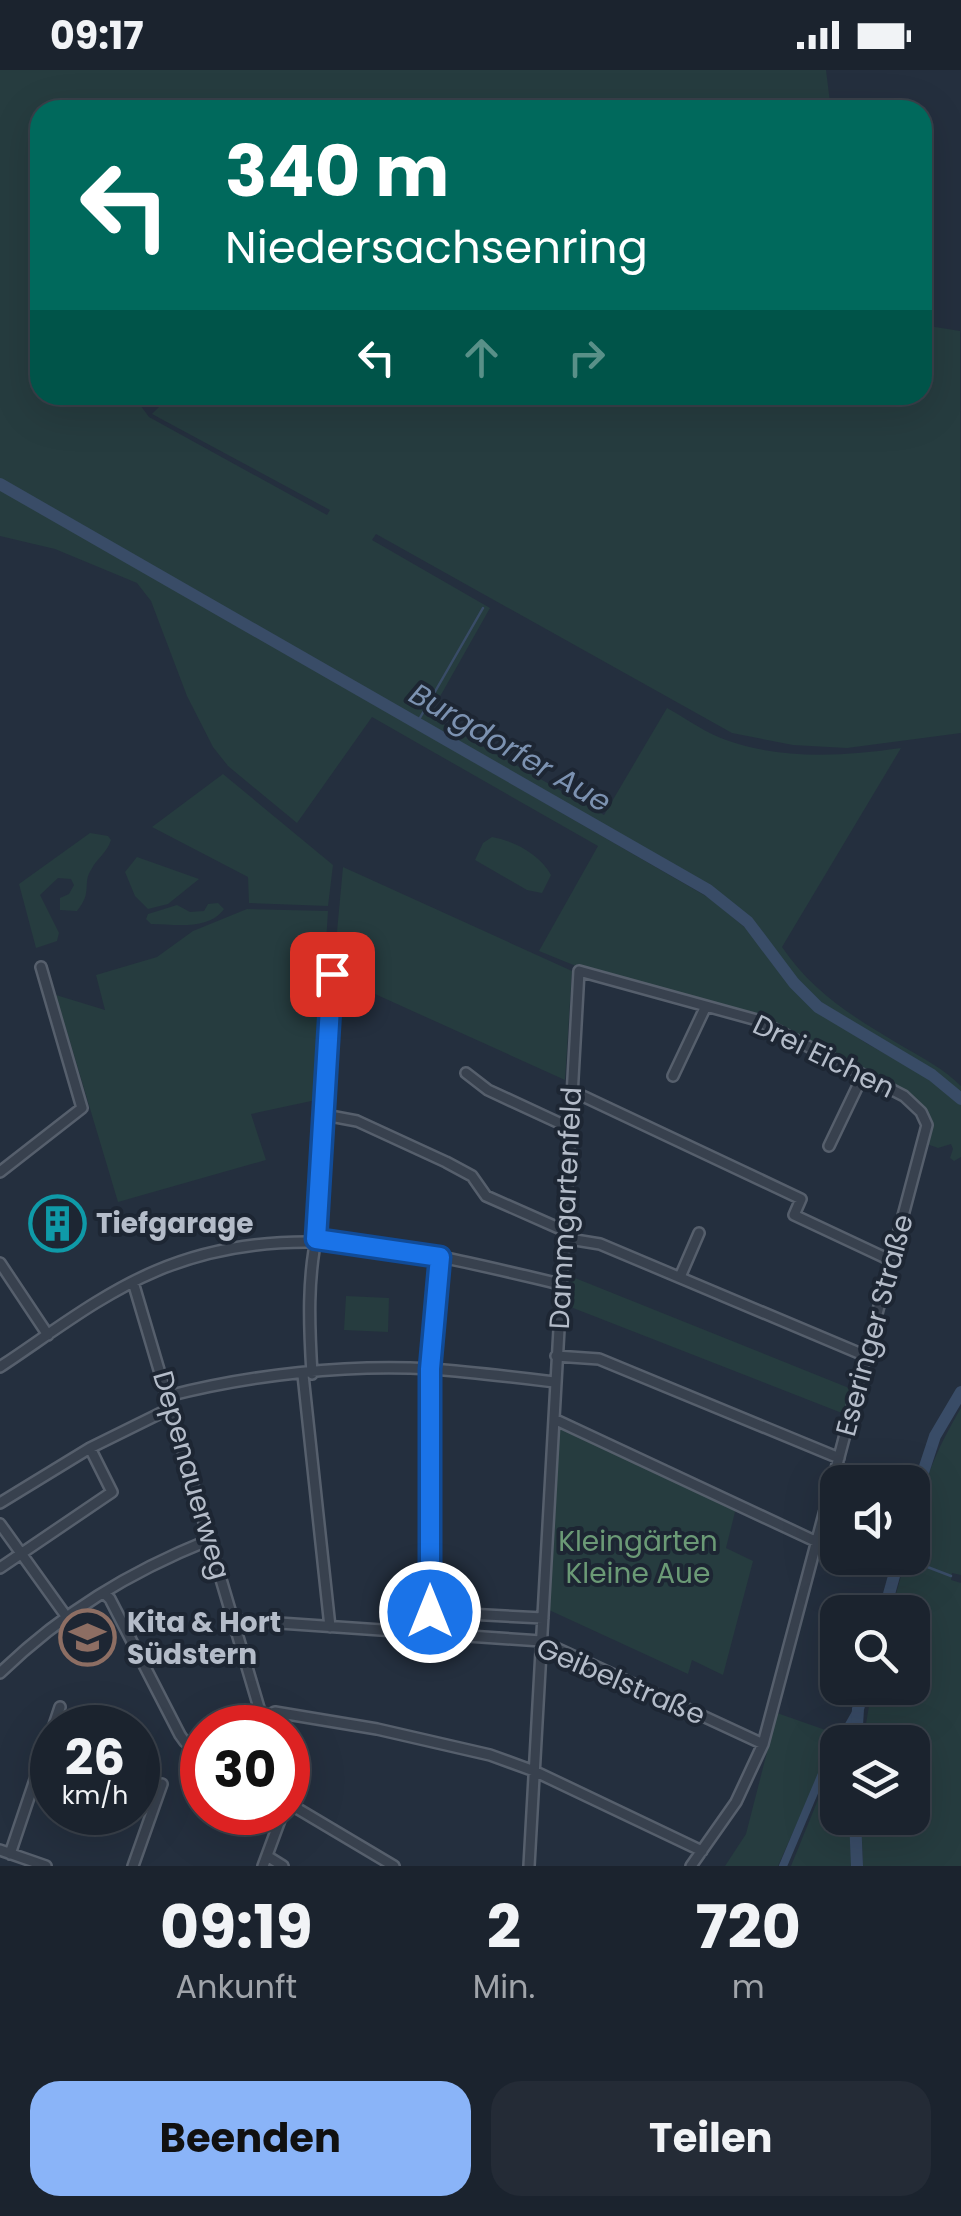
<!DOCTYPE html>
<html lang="de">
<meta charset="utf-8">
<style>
body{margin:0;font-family:Poppins,sans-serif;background:#242b36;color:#f1f3f6;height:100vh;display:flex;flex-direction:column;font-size:38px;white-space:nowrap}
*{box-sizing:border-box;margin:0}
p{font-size:32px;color:#a0a4aa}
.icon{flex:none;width:55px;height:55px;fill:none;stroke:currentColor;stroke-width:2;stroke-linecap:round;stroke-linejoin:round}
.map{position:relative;height:1796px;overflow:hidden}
.sheet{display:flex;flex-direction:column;background:#1b232e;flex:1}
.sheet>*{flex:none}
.banner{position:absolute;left:30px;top:30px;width:902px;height:305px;border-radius:30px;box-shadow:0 10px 40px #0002,0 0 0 2px #39404a;background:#00695c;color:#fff;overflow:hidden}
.controls{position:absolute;left:820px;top:1395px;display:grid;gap:20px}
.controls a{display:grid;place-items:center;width:110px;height:110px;border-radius:20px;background:#1b232e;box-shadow:0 10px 40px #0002,0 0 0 2px #39404a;font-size:50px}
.speed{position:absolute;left:30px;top:1635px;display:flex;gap:20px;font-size:50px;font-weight:700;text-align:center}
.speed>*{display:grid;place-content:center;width:130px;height:130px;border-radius:50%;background:#1b232e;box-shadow:0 10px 40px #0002,0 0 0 2px #39404a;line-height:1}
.speed small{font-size:25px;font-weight:400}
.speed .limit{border:15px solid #d22;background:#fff;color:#111}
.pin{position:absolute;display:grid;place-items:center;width:85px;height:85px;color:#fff;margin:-42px;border-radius:20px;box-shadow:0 5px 15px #0006}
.me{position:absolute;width:110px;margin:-55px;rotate:0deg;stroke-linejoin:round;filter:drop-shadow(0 0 8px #0008)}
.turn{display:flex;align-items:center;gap:35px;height:210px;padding:0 30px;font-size:45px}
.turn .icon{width:130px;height:130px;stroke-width:2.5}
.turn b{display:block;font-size:70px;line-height:85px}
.lanes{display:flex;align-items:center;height:95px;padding:0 30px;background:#0003;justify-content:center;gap:50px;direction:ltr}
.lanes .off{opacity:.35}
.eta{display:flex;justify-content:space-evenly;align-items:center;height:170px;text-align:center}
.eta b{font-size:60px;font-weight:700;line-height:70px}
.action{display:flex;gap:20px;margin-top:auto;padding:20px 30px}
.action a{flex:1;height:115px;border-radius:30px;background:#8ab4f8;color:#111;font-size:40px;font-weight:700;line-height:115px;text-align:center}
.action a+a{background:#242b36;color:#f1f3f6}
.status{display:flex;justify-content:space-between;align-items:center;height:70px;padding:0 50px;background:#1b232e;direction:ltr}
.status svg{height:28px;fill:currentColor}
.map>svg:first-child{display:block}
</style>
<div class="status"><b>09:17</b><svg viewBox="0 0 49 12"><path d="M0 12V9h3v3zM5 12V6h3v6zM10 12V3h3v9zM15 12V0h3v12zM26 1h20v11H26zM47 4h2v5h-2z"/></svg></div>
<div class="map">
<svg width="961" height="1796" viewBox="0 0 961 1796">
<rect width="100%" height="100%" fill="#242f3e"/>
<path fill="#263c3f" d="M0 0H826L831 40H40V325H152L142 334 135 328 149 347 327 445 330 440 152 344 171 325H922L923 255 960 261 961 663 847 678 793 675 732 663 376 464 372 470 490 538 429 646 604 745 667 638C687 649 707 664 729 671 784 690 845 686 901 678L782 877C813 923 855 948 902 976 923 988 944 999 961 1016V1025L935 1003 820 935 797 913 749 850 709 817 0 411Z
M0 418 711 829 748 860 808 933 866 973 936 1012 961 1035V1087L954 1091 950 1088 953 1079 951 1074 938 1078 927 1074C930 1052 927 1042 911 1027L758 947 703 929 598 905 539 881 598 776 372 647 297 753 228 696 213 677 187 626 151 531 137 513 55 479 0 466Z
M223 704 333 795 328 836 249 833 248 807 152 757Z
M90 763 108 766 111 770C107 783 97 788 91 800 82 814 93 822 77 841L60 840V828L69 824 74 815 71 809 58 808 40 825 59 863 57 871 36 878 19 814Z
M492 767C515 771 540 785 551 805L542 823 527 820 475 790 483 773Z
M137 787 199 809 168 834 148 839 135 826 125 802Z
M343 797 572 901 565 1010 333 905Z
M218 833 224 839C208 861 175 854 151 854L146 849 148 844 177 835 190 842 204 841 208 834Z
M247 839 328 841 316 1030 251 1044 266 1090 118 1132 56 925 105 940 96 905 157 887 193 861Z
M570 1206 854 1320 847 1345 568 1236Z
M346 1226 389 1228 388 1262 344 1260Z
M961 1338V1505L952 1503 951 1510 961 1513V1796H863L861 1748H912V1672H863L872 1618H912V1542H891L906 1488H912C912 1435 934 1383 961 1338Z
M559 1355 736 1438 726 1478 753 1491 723 1605 692 1590 688 1604 549 1540Z
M777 1643 837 1664 778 1796H725L746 1764Z
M837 1683 838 1748H851L853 1796H791Z"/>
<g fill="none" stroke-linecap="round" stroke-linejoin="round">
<path stroke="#394c67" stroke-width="2.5" d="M417 653 483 538
M904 1488 951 1506"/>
<path stroke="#394c67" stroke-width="8" d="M839 1672 858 1639
M783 1796 824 1699 838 1674"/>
<path stroke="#394c67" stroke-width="12" d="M0 414 708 820 748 852 794 913 818 937 932 1005 961 1029
M912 1436 935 1366 961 1322
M884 1542 899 1488
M856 1672 858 1639 864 1618
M855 1748 857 1796"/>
<defs>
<path id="minor" d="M466 1003 488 1020 570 1058
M673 1006 706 936
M572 1021 801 1129 794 1145 892 1191
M325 1045 357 1051 446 1092 472 1106 486 1126 563 1160
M829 1076 863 1005
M0 1102 82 1038 41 897
M563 1168 600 1174 866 1286
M0 1193 48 1265
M680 1207 699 1163
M133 1212 265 1658
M556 1286 599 1289 839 1388
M0 1297C50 1264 101 1224 156 1201 289 1144 427 1183 560 1214
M312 1304C309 1255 307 1207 318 1160L332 904
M303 1305 330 1557
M168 1326C249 1305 347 1294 431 1299 472 1302 513 1307 555 1312
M554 1349 817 1472
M0 1433 90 1378 171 1338
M0 1454 66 1546
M0 1498 112 1422 90 1378
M104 1523 110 1529 180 1665 185 1672 202 1670
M430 1542 543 1548
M235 1550 541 1571 763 1674
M429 1561 430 1299 440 1187
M0 1603C62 1543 129 1502 209 1470
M53 1658 60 1637
M246 1658 275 1642 377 1659 490 1685 534 1701 702 1781
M288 1733 394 1796
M0 1780 46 1796
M10 1784 52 1659
M267 1786 283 1796
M133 1796 162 1714
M263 1796 283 1742
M529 1796 579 901 757 950 904 1026 921 1042 927 1055 763 1674 736 1732 691 1796"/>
</defs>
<use href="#minor" stroke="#565f6c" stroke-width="14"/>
<use href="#minor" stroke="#38414e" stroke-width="9"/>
</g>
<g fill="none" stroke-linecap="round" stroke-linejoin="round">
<defs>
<path id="route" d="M332 904 316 1169 440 1187 430 1299V1542"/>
</defs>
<use href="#route" stroke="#114b97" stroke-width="25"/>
<use href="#route" stroke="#1a73e8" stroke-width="18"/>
</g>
<defs>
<symbol id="building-ring" viewBox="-11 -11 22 22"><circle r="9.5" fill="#1d2633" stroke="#0f9aa8" stroke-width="1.5"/><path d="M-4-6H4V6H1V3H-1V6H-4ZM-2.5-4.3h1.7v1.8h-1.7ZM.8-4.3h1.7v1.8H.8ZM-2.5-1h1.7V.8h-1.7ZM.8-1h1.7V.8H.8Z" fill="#0f9aa8"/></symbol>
<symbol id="school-ring" viewBox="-11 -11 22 22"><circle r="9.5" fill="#1d2633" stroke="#8d6e63" stroke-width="1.5"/><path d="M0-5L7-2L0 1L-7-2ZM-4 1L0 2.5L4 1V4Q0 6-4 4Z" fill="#8d6e63"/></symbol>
</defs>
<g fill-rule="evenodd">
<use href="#building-ring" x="26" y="1122" width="63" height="63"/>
<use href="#school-ring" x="56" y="1536" width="63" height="63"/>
</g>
<g text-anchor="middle" stroke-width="8" stroke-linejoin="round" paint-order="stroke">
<g font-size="28" fill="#b4bcc9" stroke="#1d2633">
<text transform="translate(824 986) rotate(26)" y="10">Drei Eichen</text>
<text transform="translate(565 1138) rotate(-87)" y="10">Dammgartenfeld</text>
<text transform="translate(874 1255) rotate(-75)" y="10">Eseringer Straße</text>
<text transform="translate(192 1405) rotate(74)" y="10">Depenauerweg</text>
<text transform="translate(621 1611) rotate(23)" y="10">Geibelstraße</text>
</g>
<g font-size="28" font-weight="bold" fill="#b4bcc9" stroke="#1d2633" text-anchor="start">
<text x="96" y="1163">Tiefgarage</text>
<text x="127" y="1562">Kita &amp; Hort<tspan x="127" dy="32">Südstern</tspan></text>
</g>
<g font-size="28" fill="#6b9a76" stroke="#1d2633">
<text x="638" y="1481">Kleingärten<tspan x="638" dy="32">Kleine Aue</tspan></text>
</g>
<g font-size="30" font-style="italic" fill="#7c92b1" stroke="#1d2633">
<text transform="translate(510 678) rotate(30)" y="10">Burgdorfer Aue</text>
</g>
</g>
</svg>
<div class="controls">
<a><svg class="icon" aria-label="sound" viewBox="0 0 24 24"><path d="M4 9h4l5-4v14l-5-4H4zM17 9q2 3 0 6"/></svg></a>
<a><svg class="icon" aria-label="search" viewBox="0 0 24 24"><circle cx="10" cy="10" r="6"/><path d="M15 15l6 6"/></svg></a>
<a><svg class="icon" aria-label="layers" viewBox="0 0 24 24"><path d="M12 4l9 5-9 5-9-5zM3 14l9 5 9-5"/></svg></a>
</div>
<div class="speed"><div>26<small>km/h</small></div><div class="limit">30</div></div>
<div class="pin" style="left:332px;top:904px;background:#d93025"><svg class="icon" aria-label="arrive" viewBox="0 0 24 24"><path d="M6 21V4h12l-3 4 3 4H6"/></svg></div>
<svg class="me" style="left:430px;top:1542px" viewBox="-20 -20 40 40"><circle r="17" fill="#1a73e8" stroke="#fff" stroke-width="3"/><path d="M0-11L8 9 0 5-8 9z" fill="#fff"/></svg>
<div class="banner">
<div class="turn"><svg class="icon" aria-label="left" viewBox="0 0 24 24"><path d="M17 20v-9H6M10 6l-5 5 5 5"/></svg><div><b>340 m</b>Niedersachsenring</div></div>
<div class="lanes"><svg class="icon" aria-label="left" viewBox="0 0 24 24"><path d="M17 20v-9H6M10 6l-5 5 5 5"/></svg><svg class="icon off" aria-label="ahead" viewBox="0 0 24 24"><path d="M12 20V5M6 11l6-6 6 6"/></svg><svg class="icon off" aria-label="right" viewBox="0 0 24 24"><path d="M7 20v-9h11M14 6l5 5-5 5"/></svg></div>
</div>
</div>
<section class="sheet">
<div class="eta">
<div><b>09:19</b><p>Ankunft</p></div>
<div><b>2</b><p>Min.</p></div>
<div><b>720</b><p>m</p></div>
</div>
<div class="action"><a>Beenden</a><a>Teilen</a></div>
</section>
